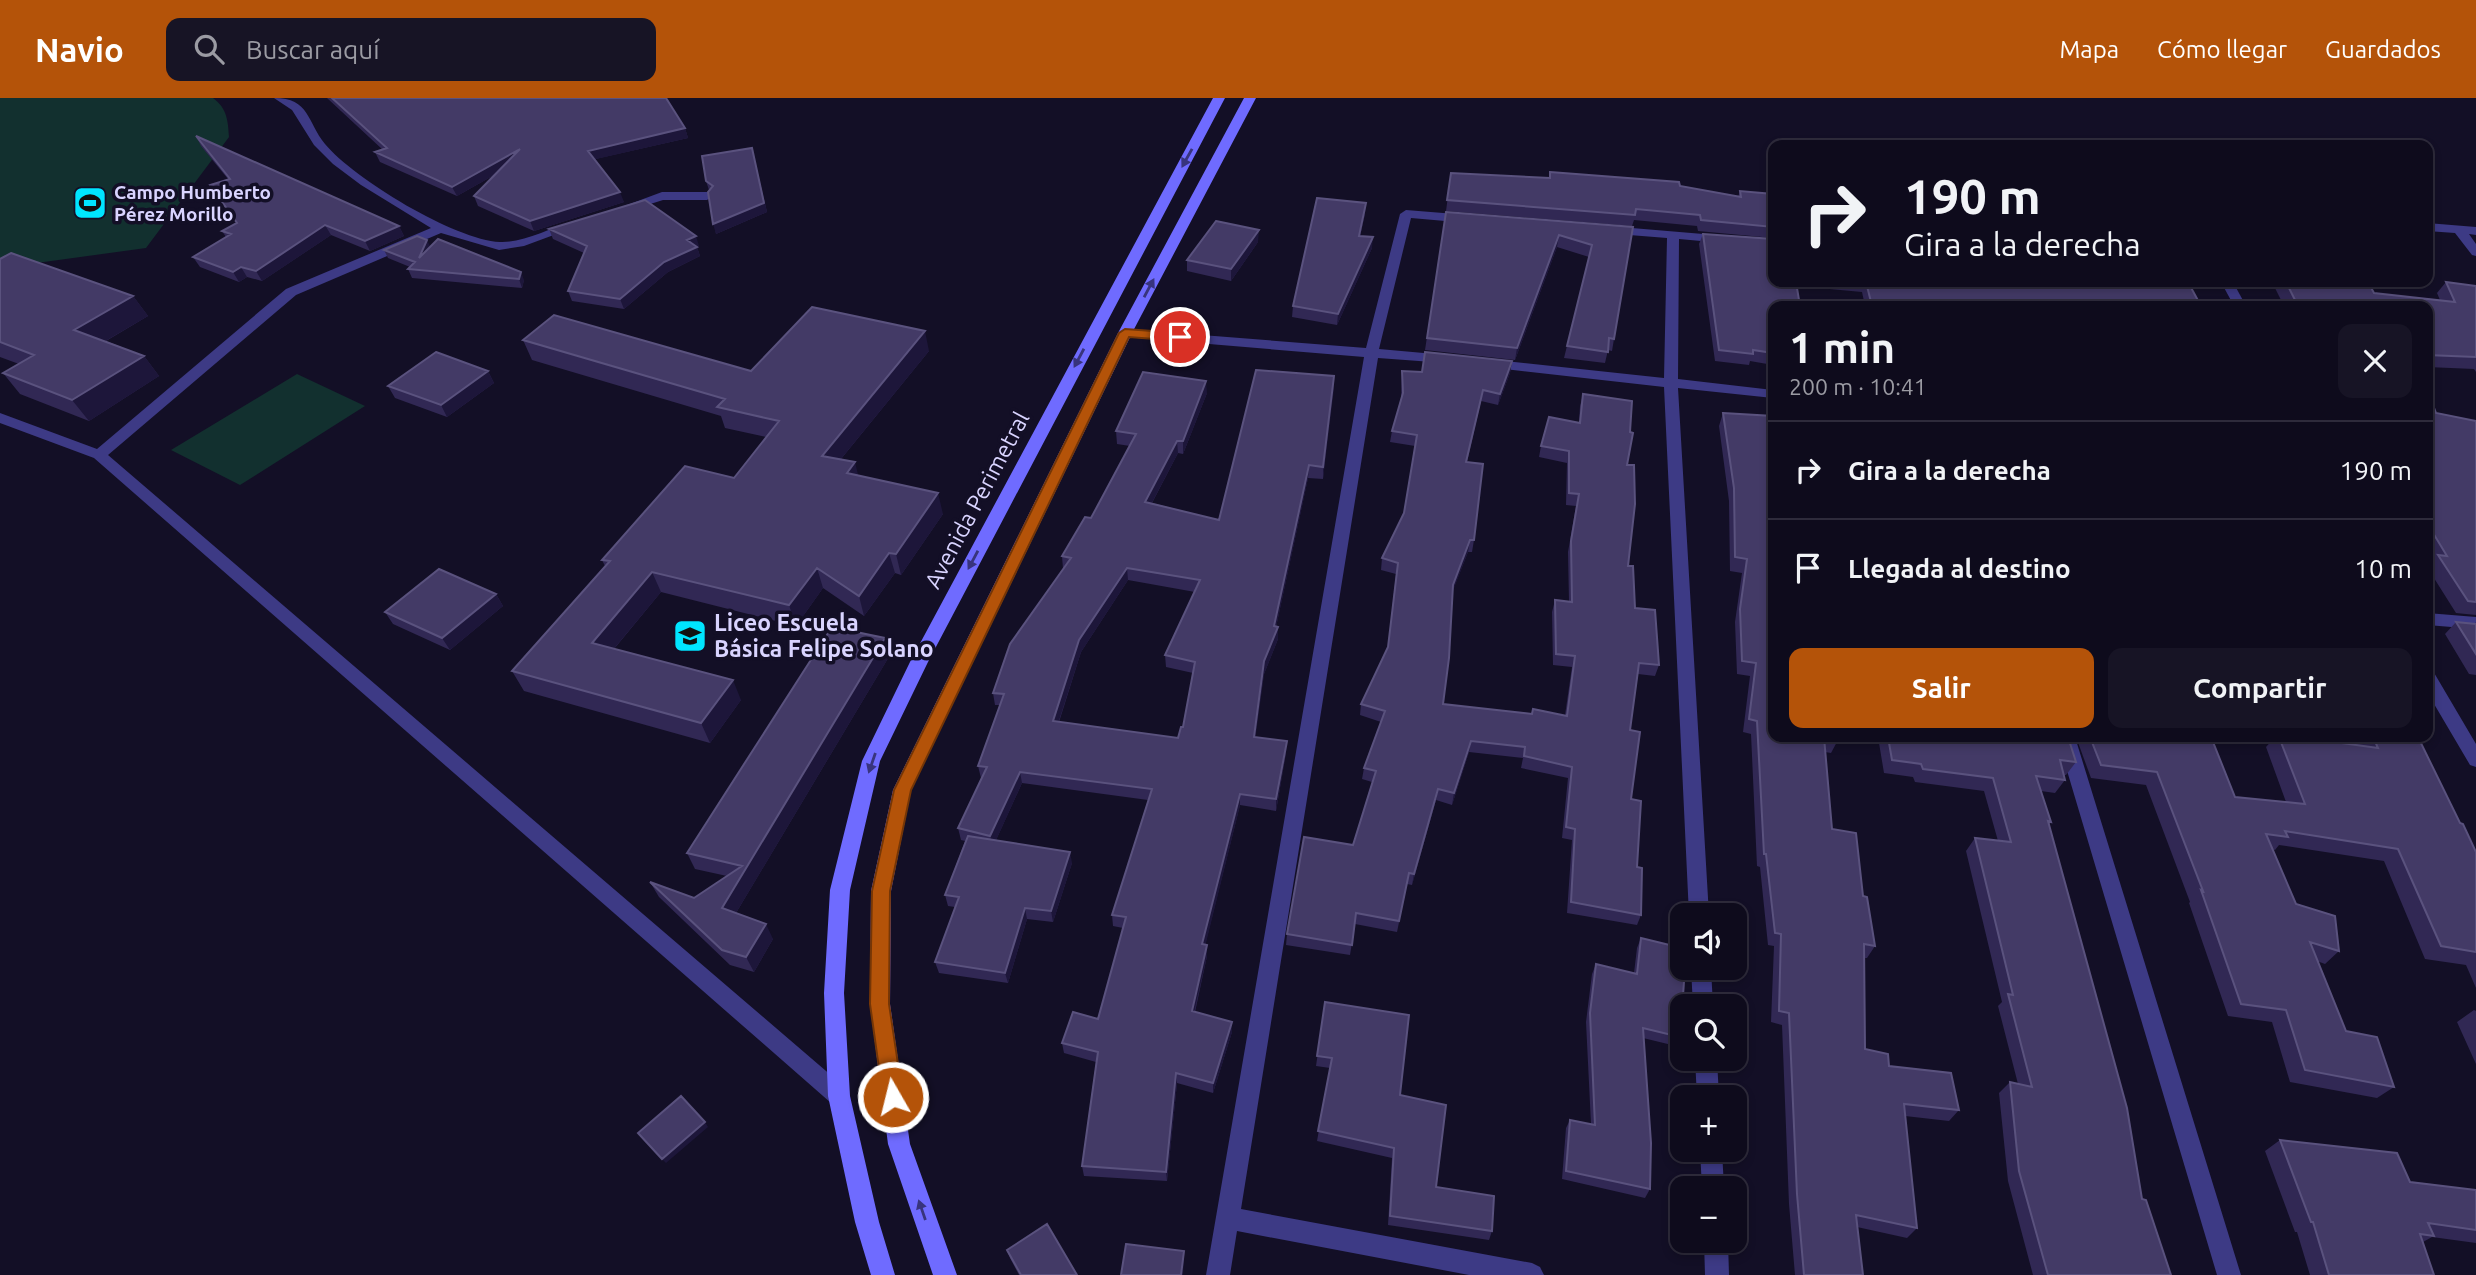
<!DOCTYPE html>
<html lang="es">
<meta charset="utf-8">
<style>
body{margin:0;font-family:Ubuntu,sans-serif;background:#171425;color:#f1f3f6;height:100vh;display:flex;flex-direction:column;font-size:26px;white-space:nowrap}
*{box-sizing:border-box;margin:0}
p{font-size:23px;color:#9b9ba3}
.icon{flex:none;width:38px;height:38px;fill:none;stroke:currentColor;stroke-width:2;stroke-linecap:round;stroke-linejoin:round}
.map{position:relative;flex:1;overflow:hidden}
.details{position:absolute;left:1768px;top:203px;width:665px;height:441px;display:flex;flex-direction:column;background:#0e0b1c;border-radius:14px;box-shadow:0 4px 10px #0003,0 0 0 2px #2e2b3b}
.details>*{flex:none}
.banner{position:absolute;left:1768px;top:42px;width:665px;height:147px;border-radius:14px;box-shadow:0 4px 10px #0003,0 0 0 2px #2e2b3b;background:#0e0b1c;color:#f1f3f6;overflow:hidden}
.buttons{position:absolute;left:1670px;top:805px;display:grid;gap:14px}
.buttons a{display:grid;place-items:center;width:77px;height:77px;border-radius:14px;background:#0e0b1c;box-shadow:0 4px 10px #0003,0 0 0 2px #2e2b3b;font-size:35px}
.pin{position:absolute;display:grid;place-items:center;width:60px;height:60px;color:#fff;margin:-30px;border:4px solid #fff;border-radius:50%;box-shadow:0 2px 7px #0007}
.me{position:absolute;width:77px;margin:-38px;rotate:352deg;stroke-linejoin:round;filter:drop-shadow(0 0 5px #0008)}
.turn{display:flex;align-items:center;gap:24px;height:147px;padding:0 21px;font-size:32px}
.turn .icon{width:91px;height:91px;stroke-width:2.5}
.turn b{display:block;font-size:49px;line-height:60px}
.round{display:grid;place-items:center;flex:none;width:74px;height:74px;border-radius:14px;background:#171425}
.overview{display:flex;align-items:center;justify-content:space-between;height:119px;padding:0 21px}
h1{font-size:42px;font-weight:700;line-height:52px}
.action{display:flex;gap:14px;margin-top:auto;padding:14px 21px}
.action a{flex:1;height:80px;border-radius:14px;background:#b45309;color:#fff;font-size:28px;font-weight:700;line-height:80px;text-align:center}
.action a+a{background:#171425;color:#f1f3f6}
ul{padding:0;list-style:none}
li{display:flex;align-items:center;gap:21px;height:98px;padding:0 21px;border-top:2px solid #2e2b3b}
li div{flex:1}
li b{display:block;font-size:26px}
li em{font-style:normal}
header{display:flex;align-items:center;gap:42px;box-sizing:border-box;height:98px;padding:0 35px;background:#b45309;color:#fff}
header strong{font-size:33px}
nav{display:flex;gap:38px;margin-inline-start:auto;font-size:24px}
.search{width:490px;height:63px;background:#171425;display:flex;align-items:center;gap:18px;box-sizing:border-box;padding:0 24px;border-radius:14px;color:#9b9ba3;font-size:26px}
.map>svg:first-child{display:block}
</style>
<header>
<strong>Navio</strong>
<div class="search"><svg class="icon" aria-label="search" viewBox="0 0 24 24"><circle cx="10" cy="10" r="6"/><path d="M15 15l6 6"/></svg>Buscar aquí</div>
<nav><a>Mapa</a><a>Cómo llegar</a><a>Guardados</a></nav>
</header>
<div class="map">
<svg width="2476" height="1177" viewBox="0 0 2476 1177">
<rect width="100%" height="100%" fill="#130f26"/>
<path fill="#12302f" d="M0 0H213C227 10 228 23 229 39L146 150 0 170Z
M297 276 365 308 240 387 171 352Z"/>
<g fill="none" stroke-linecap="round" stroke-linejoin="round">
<path fill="#3d3a85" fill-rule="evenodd" d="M274 0C310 0 307 24 325 46 354 81 455 142 500 144 524 145 549 130 572 124L578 128 524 148 499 152 441 135 296 197 108 357 847 991 850 998 847 1005 839 1008 831 1005 94 360 0 325V315L97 351 286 191 431 130 361 87 333 66 314 47 292 12Z
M662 94H707L713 98 707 102H663L625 114 619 110Z
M1406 112 1468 117 1474 121 1468 125 1411 120 1379 251 1446 257 1453 261 1446 265 1378 260 1241 1111 1532 1165 1540 1169 1544 1177H1469L1237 1133 1230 1177H1206L1364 259 1125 239 1118 235 1125 231 1366 250 1400 116Z
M2427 125 2476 129V137L2469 136 2476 146V158L2472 157 2455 135 2427 133Z
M1608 128 1727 138 1729 141 1723 145 1679 141 1678 281 1773 292V300L1678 290 1709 817H1689L1664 289 1487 269 1480 265 1487 261 1664 280 1667 140 1604 135 1602 132Z
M2221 184H2233L2246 208H2234Z
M2427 515 2476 519V531L2427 527Z
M2427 572 2433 573 2476 646V669L2470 667 2427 594Z
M2057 639H2075L2241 1177H2217Z
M1691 870H1711L1713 908H1693Z
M1695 961H1717L1719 999H1697Z
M1700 1052H1722L1724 1090H1702Z
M1704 1143H1728L1729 1177H1705Z"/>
<path fill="#6f6bff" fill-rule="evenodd" d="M1213 0H1225L928 564 880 663 850 792 844 895 850 998 879 1124 895 1177H871L855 1124 828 998 824 895 830 792 862 663 910 564Z
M1244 0H1256L1132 235 911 692 891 793 890 906 910 1046 957 1177H933L888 1046 870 906 871 793 893 692 1118 235Z"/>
</g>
<path fill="#312854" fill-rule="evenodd" d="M327 0H666L685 30 688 40 595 61 624 104 534 133 478 108 474 98 496 76 457 98 380 64 375 54 383 52Z
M196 38 399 128 404 138 370 153 331 137 262 183 247 179 239 184 200 169 193 159 226 139 222 133 236 125 210 87 228 81 201 48Z
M754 59 767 114 716 136 709 92 706 83Z
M1550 74 1680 88 1738 99 1740 93 1773 96V140L1698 133 1697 128 1634 122 1632 128 1446 113 1451 75 1549 80Z
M1446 114 1633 129 1614 241 1612 253 1608 252 1605 265 1564 260 1589 159 1557 149 1515 262 1425 252Z
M1365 116 1360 138 1372 150 1337 227 1292 219 1293 208Z
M549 131 699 148 697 149 700 158 668 174 624 211 572 203 568 193 584 155 553 141Z
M1703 136 1773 184H2188L2201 208H1865L1862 194 1797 188 1773 208V267L1750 263 1749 267 1715 263 1699 146Z
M1258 144 1231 183 1187 173V162Z
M430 149 524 182 522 190 412 180 408 171 410 169 388 160 384 152Z
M0 161 133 198 148 218 106 243 144 258 159 278 89 323 20 296 3 275 19 266 0 259Z
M2277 184H2368L2374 195 2440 202 2437 195 2446 184 2476 188V274L2474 271 2427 269V208H2284L2274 188Z
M523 242 751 273 929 253 841 361 858 378 943 416 901 477 895 475 864 518 823 490 796 528 661 494 614 551 741 602 710 645 524 593 512 573 605 468 602 462 734 380 766 339 725 330 721 318 532 262Z
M1512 263 1510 275 1498 307 1481 303 1467 364 1474 442 1472 454H1468L1452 494 1443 606 1532 616 1565 617 1572 569 1553 567 1552 514 1555 502 1569 504 1568 454 1576 408 1566 407 1567 365 1539 359 1541 348 1579 325 1580 308 1583 296 1627 367 1628 468 1635 510 1659 567 1655 578 1638 576 1630 632 1631 701 1641 817 1637 827 1567 815 1572 742 1562 740 1568 680 1521 670 1523 660 1469 654 1452 707 1436 702 1412 787 1407 786 1397 834 1355 826 1350 857 1286 847 1287 836 1353 747 1372 684 1362 681 1364 670 1381 624 1360 617 1361 606 1388 549 1396 476 1381 472 1382 460 1404 415 1415 348 1390 344 1392 333 1401 300 1402 273 1422 274Z
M488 273 494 285 447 319 395 300 388 288Z
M1334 278 1323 381 1308 380 1276 529H1278V541L1264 576 1255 639 1286 655 1276 713 1240 707 1205 847H1207V858L1195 914 1232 934 1213 995 1177 985 1167 1083 1084 1078 1082 1068 1096 964 1064 955 1062 945 1098 921 1123 830 1113 828 1112 817 1148 702 1022 685 996 742 1072 765 1053 824 1027 821 1008 885 939 875 935 864 955 809 948 808 945 797 965 743 961 742 958 730 982 680H981L978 668 1000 607H995L993 595 1063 471 1062 458 1091 420 1130 348 1117 346 1116 333 1207 295 1183 356 1178 355 1152 405 1219 422ZM1128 482 1195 494 1165 557 1166 569 1193 575 1183 629 1178 640 1059 624 1081 554Z
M2427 291 2436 315 2476 323V517L2456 515 2427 469 2432 463 2427 455Z
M1723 315 1773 318V432H1771V483L1838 639V642L1831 655 1825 654 1832 731 1863 798 1875 848 1867 860H1864L1865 951 1889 968 1959 1012 1949 1023 1905 1018 1917 1130 1907 1140 1857 1129 1863 1177H1795L1789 1106 1782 927 1771 924 1774 848 1768 847 1760 769 1757 768 1751 636 1743 634 1750 578 1737 576 1735 524 1742 475 1730 473 1729 403 1719 328Z
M496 496 503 508 450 552 393 526 385 514Z
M2456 524 2475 526 2476 524V577L2469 576 2445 536Z
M885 540 890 557 736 815 773 841 754 874 730 867 659 799 650 784 694 800 727 778 695 771 687 755Z
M1878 639H2068L2076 664 2066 677H2064L2065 682 2055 695 2041 693 2051 724 2049 727 2142 1101 2171 1177H2033L2008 1083 1999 995 2010 984 2018 986 1998 908 2002 904 1966 753 1975 740 1998 743 1984 693 1915 684 1913 679 1884 675Z
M2076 639H2225L2219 645 2213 644 2235 699 2286 704 2266 649 2275 639H2298L2357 647 2353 639H2418L2460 725 2476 754V890L2466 867 2425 861 2384 763 2279 747 2275 752 2272 751 2296 806 2339 853 2325 866 2317 863 2346 933 2394 989 2377 1000 2290 984 2272 924 2228 918 2189 805 2190 804 2146 687 2091 680Z
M1641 840 1680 939 1676 948 1643 940 1650 1091 1645 1100 1562 1081 1566 1030 1570 1022 1591 1026 1586 924 1592 876 1596 866 1634 875 1637 850Z
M1325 904 1400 997 1436 1089 1492 1133 1489 1142 1388 1127 1392 1060 1317 1043 1330 970 1316 968Z
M2474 912 2476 913V966L2457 924Z
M2280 1042 2410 1084 2476 1092V1145L2432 1139 2423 1144 2434 1177H2310L2297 1134H2295L2265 1053Z
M1007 1152 1077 1177H1019L1010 1160Z"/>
<path fill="#1d163a" d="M685 30 688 40 592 62 588 53Z
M520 51 524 60 457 98 452 89Z
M754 59 767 114 716 136 713 126Z
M620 94 624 104 534 133 530 123Z
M1366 105 1365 116 1358 149 1359 138Z
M325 127 331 137 262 183 256 173Z
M399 128 404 138 370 153 365 143Z
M1259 132 1258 144 1231 183V171Z
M1559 137 1557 149 1515 262 1517 250Z
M696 138 699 148 697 149 700 158 668 174 624 211 620 201 664 164 687 142Z
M1373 139 1372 150 1337 227 1338 216Z
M427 142 431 150 419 160Z
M241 169 247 179 239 184 233 174Z
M521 174 524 182 522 190 519 181Z
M133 198 148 218 90 252 74 232Z
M925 233 929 253 827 378 822 358Z
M144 258 159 278 89 323 72 302Z
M1512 263 1510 275 1498 307 1500 296Z
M488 273 494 285 447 319 441 307Z
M1334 278V291L1323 381V369Z
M1206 283 1207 295 1183 356V343Z
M1483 292 1481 303 1464 376 1466 364Z
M1177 343 1178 355 1146 416 1145 404Z
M855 364 860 385 847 375Z
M1309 367 1308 380 1274 539 1278 529V541L1264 576 1254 651V639L1264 563 1274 528Z
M938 395 943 416 901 477 896 456Z
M1470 442 1468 454 1451 498 1453 487Z
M889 455 895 475 864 518 859 498Z
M817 470 823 490 796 528 789 507Z
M1127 470 1128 482 1081 554 1055 635 1053 623 1079 542Z
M652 474 661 494 602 565 592 545Z
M496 496 503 508 450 552 442 540Z
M885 540 890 557 730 825 722 810Z
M733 582 741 602 710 645 701 625Z
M1287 643 1286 655 1276 713V701Z
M1471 643 1469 654 1452 707 1454 695Z
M1020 674 1022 685 993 749 990 738Z
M1438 691 1436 702 1412 787 1414 776Z
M1240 696V707L1203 857 1202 846Z
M1070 754 1072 765 1053 824 1051 813Z
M1025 810 1027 821 1008 885 1005 875Z
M766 826 773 841 754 874 746 859Z
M1207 847V858L1192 924V913Z
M1232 924V934L1213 995V985Z
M1176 975 1177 985 1167 1083 1166 1074Z
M705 1024 708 1029 666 1065 662 1061Z
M1184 1153V1161L1183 1177H1181Z"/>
<path fill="#433a66" stroke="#5a527e" stroke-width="2" fill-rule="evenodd" d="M332 0H666L685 30 588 53 620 94 530 123 474 98 520 51 452 89 375 54 387 50Z
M196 38 399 128 365 143 325 127 256 173 241 169 233 174 193 159 231 136 222 133 237 125 210 87 230 81Z
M752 50 764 105 713 126 708 94 713 88 706 83 702 58Z
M1550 74 1679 84 1680 88 1741 99 1740 93 1773 96V129L1701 122 1700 117 1636 111 1635 117 1447 102 1451 75 1550 80Z
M1317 100 1366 105 1359 138 1373 139 1338 216 1293 208Z
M645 102 696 138 687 142 697 149 664 164 620 201 568 193 587 148 549 131Z
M1446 114 1633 129 1614 241 1609 240 1608 254 1567 248 1592 147 1559 137 1517 250 1427 240Z
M1216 123 1259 132 1231 171 1187 162Z
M1703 136 1773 141V184H1796L1800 208H1773V255L1753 252V256L1719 252Z
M417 138 427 142 419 160 438 141 521 174 519 181 408 171 415 164 384 152Z
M11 155 133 198 74 232 144 258 72 302 3 275 34 257 0 244V161Z
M1866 184H2188L2201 208H1872Z
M2286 184H2368L2374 195 2455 204 2446 184 2476 188V259L2427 257V208H2298Z
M812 209 925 233 822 358 855 364 847 375 938 395 896 456 889 455 859 498 817 470 789 507 652 474 592 545 733 582 701 625 512 573 610 463 602 462 685 368 734 380 779 323 717 309 725 301 523 242 554 217 751 273Z
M436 254 488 273 441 307 388 288Z
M1425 254 1512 263 1500 296 1483 292 1466 364 1483 366 1474 442H1470L1453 487 1449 560 1443 606 1532 616 1533 611 1567 618 1575 558 1556 556 1555 502 1572 504 1571 443 1579 396 1569 395V353L1541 348 1549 319 1580 325 1583 296 1632 303 1630 334 1633 335 1627 367H1634L1635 406 1628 468H1633L1635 510 1655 512 1659 567 1639 565 1630 632 1640 634 1631 701 1641 703 1637 769 1642 770 1641 817 1571 804 1575 731 1566 729 1572 669 1524 658 1525 649 1471 643 1454 695 1438 691 1414 776 1409 775 1399 823 1356 815 1352 847 1287 836 1304 739 1353 747 1376 673 1364 670 1385 613 1361 606 1388 549 1398 465 1382 460 1404 415 1417 337 1392 333 1403 295 1402 273 1422 274Z
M1256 272 1334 278 1323 369 1309 367 1274 528 1278 529 1264 563 1254 639 1287 643 1276 701 1240 696 1202 846 1207 847 1192 913 1232 924 1213 985 1176 975 1166 1074 1082 1068 1098 954 1062 945 1073 914 1098 921 1126 819 1112 817 1152 691 1020 674 990 738 958 730 987 669 978 668 1004 596 993 595 1010 546 1071 460 1062 458 1085 419 1091 420 1136 336 1116 333 1143 274 1206 283 1183 343H1177L1145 404 1219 422ZM1127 470 1200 482 1165 557 1195 564 1183 629H1181L1178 640 1053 623 1079 542Z
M2427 291 2436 315 2476 323V504L2468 503 2438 457 2447 458 2427 425Z
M1723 315 1773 318V418L1770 417 1771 483 1773 484V639H1838V642L1824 639 1832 731 1856 735 1863 798 1867 799 1875 848 1864 846 1865 951 1888 956 1889 968 1951 975 1959 1012 1904 1006 1917 1130 1856 1117 1863 1177H1804L1797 1096 1789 915 1779 913 1781 836 1775 835 1766 756H1764L1757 623 1749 621 1756 565 1742 563 1740 511 1747 461 1735 459 1734 390Z
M439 471 496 496 442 540 385 514Z
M2456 524 2476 526V556Z
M832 529 885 540 722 810 766 826 746 859 722 852 650 784 694 800 742 768 687 755Z
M1888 639H2068L2076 664 2060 662 2065 682 2036 678 2051 724 2048 723 2127 1010 2142 1101 2146 1102 2171 1177H2048L2019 1073 2010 984 2032 989 2008 896 2013 897 1975 740 2011 744 1993 680 1923 671 1921 666 1892 662Z
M2090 639H2211L2235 699 2305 706 2279 639H2298L2378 650 2373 639H2418L2460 725 2463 726 2476 754V854L2441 848 2398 751 2285 733 2288 739 2266 736 2296 806 2335 818 2339 853 2310 844 2346 933 2377 939 2394 989 2305 972 2286 912 2241 906 2201 792 2203 793 2157 674 2101 667Z
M968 738 1070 754 1051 813 1025 810 1005 875 935 864 959 799 945 797Z
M1641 840 1682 850V870H1685L1680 939 1643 930 1651 1045 1650 1091 1566 1073 1570 1022 1595 1027 1590 915 1596 866 1637 876Z
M1325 904 1409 917 1400 997 1446 1007 1436 1089 1494 1098 1492 1133 1390 1118 1394 1050 1318 1033 1332 960 1317 958Z
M681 998 705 1024 662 1061 638 1035Z
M2280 1042 2397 1055 2410 1084 2476 1092V1132L2428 1125 2434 1138 2420 1136 2434 1177H2329L2313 1124H2311Z
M1047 1126 1077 1177H1021L1007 1152Z
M1126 1146 1184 1153 1181 1177H1121Z"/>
<defs><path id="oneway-solid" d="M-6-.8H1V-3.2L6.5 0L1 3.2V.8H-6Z" transform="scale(1.75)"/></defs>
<g fill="#38347d">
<use href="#oneway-solid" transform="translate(1187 60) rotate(119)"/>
<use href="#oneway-solid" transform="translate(1149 190) rotate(-62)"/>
<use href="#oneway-solid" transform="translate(1079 260) rotate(118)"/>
<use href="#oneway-solid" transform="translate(973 462) rotate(118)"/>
<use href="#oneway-solid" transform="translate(872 665) rotate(109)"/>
<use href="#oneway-solid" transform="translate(922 1112) rotate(-109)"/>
</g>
<path fill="#b45309" stroke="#753606" stroke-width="2" d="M1125 231 1180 235 1186 239 1180 243 1129 239 911 692 890 793 889 906 903 999 900 1006 893 1009 886 1006 883 999 870 906 872 793 894 692 1119 235Z"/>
<defs>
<symbol id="stadium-square" viewBox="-11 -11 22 22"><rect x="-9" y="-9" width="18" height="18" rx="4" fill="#00e5ff" stroke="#130f26"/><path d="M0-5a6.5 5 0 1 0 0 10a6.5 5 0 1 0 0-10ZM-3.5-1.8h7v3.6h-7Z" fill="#111"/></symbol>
<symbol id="school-square" viewBox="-11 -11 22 22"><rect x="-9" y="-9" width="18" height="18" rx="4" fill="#00e5ff" stroke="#130f26"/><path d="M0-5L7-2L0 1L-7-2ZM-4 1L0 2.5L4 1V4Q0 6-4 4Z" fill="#111"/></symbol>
</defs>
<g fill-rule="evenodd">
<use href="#stadium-square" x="71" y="86" width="38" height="38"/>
<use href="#school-square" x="671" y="519" width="38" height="38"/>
</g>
<g text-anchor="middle" stroke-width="7" stroke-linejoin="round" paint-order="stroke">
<g font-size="19" font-weight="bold" fill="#d9d4ff" stroke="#130f26" text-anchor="start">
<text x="114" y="101">Campo Humberto<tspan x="114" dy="22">Pérez Morillo</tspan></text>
</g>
<g font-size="23" fill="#d9d4ff" stroke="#130f26">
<text transform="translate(977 402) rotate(-62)" y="8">Avenida Perimetral</text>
</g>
<g font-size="23" font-weight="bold" fill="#d9d4ff" stroke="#130f26" text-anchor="start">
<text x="714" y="533">Liceo Escuela<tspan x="714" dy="26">Básica Felipe Solano</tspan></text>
</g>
</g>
</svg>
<div class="buttons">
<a><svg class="icon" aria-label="sound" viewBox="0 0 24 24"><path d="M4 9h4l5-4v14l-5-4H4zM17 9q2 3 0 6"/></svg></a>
<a><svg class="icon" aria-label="search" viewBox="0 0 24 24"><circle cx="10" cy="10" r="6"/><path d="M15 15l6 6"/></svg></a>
<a>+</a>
<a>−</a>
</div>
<div class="pin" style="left:1180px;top:239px;background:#d93025"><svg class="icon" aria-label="arrive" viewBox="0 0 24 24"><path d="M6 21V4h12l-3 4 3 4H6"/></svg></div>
<svg class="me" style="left:893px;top:999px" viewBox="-20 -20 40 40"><circle r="17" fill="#b45309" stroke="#fff" stroke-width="3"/><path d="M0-11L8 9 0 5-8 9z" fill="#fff"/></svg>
<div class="banner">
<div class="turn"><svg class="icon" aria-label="right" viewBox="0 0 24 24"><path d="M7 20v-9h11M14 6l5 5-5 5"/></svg><div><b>190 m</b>Gira a la derecha</div></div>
</div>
<section class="details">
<div class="overview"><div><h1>1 min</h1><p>200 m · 10:41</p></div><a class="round"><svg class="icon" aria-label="close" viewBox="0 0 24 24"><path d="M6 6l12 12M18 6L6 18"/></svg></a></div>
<ul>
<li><svg class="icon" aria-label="right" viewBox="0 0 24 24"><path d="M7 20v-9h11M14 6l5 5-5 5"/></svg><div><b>Gira a la derecha</b></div><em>190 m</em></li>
<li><svg class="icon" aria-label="arrive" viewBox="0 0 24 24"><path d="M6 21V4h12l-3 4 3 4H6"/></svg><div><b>Llegada al destino</b></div><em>10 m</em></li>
</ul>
<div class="action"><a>Salir</a><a>Compartir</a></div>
</section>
</div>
